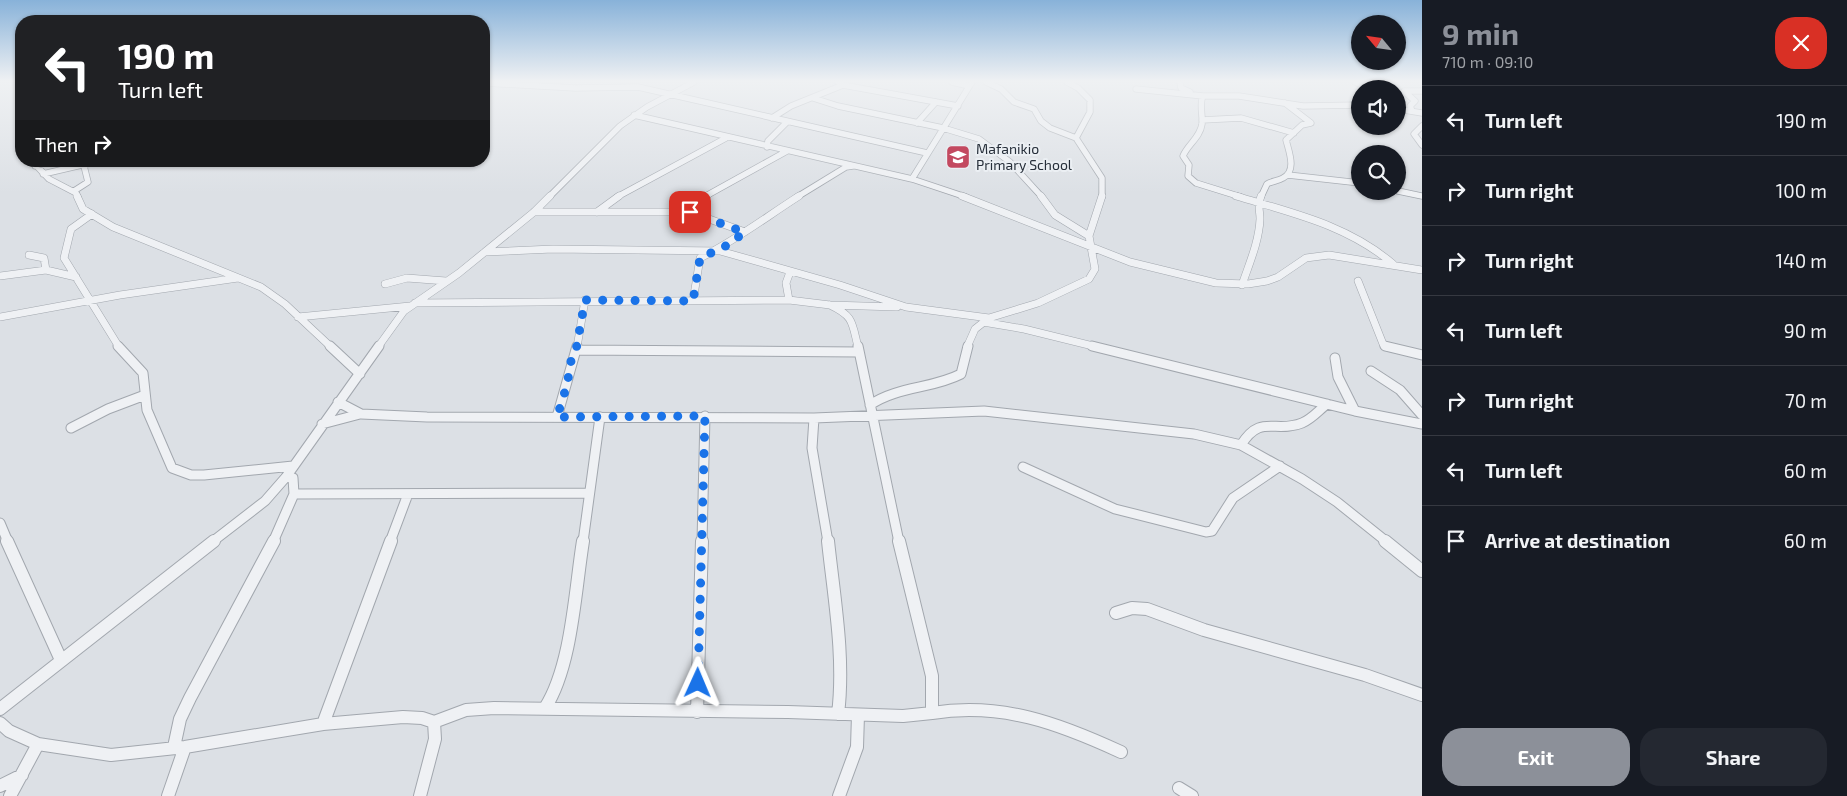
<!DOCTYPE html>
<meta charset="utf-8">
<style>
body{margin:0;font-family:"Exo 2",sans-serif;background:#242831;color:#f1f3f6;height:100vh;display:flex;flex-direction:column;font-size:19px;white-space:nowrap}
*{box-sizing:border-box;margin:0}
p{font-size:16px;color:#9ea1a6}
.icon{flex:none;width:28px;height:28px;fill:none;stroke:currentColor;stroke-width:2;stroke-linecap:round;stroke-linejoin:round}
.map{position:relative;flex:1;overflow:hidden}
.side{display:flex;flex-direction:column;background:#171b24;width:425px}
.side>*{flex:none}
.banner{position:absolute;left:15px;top:15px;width:475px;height:152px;border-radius:20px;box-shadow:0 1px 4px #0004;background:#202124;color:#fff;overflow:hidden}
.needle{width:32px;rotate:299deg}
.controls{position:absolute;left:1351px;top:15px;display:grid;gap:10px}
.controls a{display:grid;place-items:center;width:55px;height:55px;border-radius:50%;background:#171b24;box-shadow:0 1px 4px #0004;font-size:25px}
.pin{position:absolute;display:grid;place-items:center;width:42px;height:42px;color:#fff;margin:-21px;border-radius:10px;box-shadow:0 2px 8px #0006}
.me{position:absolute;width:55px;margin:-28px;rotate:1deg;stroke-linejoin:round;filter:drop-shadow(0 0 4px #0008)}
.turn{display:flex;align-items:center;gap:18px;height:105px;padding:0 20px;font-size:22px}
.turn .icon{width:65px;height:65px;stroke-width:2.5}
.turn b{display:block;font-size:35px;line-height:42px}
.then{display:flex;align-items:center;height:48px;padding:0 20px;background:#0003;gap:10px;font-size:19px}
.round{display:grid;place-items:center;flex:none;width:52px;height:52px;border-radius:20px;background:#242831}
.headline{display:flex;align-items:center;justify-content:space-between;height:85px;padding:0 20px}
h1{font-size:30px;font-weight:700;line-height:38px;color:#8c9099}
.action{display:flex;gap:10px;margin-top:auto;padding:10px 20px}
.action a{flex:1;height:58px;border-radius:20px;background:#8c9099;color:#fff;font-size:20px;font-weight:700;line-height:58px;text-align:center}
.action a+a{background:#242831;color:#f1f3f6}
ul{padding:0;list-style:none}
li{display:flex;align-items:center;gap:15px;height:70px;padding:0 20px;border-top:1px solid #363941}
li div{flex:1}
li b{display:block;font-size:19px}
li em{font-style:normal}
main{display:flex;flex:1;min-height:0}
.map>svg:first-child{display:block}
</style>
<main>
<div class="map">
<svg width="1422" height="796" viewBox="0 0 1422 796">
<rect width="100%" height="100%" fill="#dce0e5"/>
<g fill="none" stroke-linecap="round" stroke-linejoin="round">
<defs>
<path id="minor-far3" d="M952 82 969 86
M986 82 1001 89 1014 102 1034 109 1041 121 1050 128 1076 138
M1067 82 1078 88 1090 100V112L1076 138 1102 178V197
M1180 82 1181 88 1190 92
M1355 82 1372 89
M484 83 575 88 638 87 927 153
M843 85 958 106
M1136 89 1203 96
M813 98 838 106 943 128 979 139 1010 162 1042 197
M1398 109 1422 113
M1412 111 1410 106 1415 101 1404 91H1422
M634 115 912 179 966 197
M772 118 791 106 843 85 838 82
M1202 120 1241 118 1294 133
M917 123 936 102
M1422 126 1414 134 1422 145
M767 147 768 141 787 122
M32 161 49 179 76 193 78 197
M35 166 52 161
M43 174 99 161
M1288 175 1360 183
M912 179 972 82
M74 191 88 182 84 166
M1398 191 1422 196
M549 197 620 126 647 107 694 82
M617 197 726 138
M704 197 787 151
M797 197 846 167 853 166
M1241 197 1196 183 1188 176 1189 165 1183 156C1188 144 1200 138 1202 124 1203 115 1199 104 1203 96H1239L1303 106 1360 105
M1261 197 1267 184C1272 181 1278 181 1283 178 1297 171 1289 152 1286 140L1302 125 1311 123 1285 103"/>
<path id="minor-far2" d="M77 196 83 209 113 227 261 287 285 304 331 347
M962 196 1130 262 1216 283 1248 284 1267 281 1278 277 1306 258 1329 255 1422 270
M1236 196C1292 213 1348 225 1393 264
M682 210 707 196
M534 212H690L745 232
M597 212 619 196
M92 214 71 229 64 258 119 347
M1089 236 1102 196
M485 252 553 249 720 251 840 285 906 307 989 318
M29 255 44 258 46 270 76 277
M0 276 46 270
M1358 281 1383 344 1387 347
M385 284 407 278 446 281
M1242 285C1249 264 1259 242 1260 219 1260 210 1257 205 1261 196
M789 300 786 283 790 272
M693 301 700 258C735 241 766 217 799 196
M415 303 789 300 830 305 897 307
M830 305C854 316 852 323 858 347
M0 317 120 295 238 278
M298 317 410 306
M983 322 1024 329 1097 347
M378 347 404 311 459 273 534 212 550 196
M577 347 585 300
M967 347 975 329 989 318 1038 303 1089 279 1095 269 1089 236 1055 215 1041 196"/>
<path id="minor-far1" d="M118 346 143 373 147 410 172 468 191 475H204L293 466
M330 346 360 374
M858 346 899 542
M1092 346 1355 411 1422 424
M1385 346 1422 355
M576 350 859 352
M1335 358 1338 377 1355 411
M1371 371 1400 390 1422 415
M338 402 361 414 427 417 814 418 984 411 1194 434 1241 445 1302 479 1337 502 1387 542
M870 405C898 386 932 389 961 374L968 346
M557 417 577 346
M814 418 812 448 828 542
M322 424 360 414
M71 428 108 409 145 395
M1241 445C1261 413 1275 434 1302 423 1312 419 1319 410 1327 404
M1023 467 1115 509 1206 532 1212 531 1233 498 1280 466
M294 494 589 493
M0 523 8 542
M212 542 265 501 286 477 379 346
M273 542 294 494 293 478 286 477
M390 542 408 494
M583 542 600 417
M702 542 705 416"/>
<path id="minor" d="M7 541 61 660
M828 541C834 598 845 657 838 714
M1385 541 1422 571
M1116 613 1132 608 1147 609 1204 630 1365 675 1422 695
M545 708C572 666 575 590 583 541
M0 709 214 541
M697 712 702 541
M932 713C1002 702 1058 723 1121 752
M434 722 466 710 494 708 788 712 903 716 932 713V676L899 541
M0 723 9 731 38 744 111 755 185 747 323 724 403 717 422 718 434 722 435 739 420 796
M323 724 391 541
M174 747 180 719 190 698 274 541
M0 786 22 775
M1179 788 1192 796
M10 796 38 744
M168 796 185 747
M839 796 857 747 858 715"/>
</defs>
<use href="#minor-far3" stroke="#a2a7ae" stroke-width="7"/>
<use href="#minor-far2" stroke="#a2a7ae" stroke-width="8"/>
<use href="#minor-far1" stroke="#a2a7ae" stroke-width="11"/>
<use href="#minor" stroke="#a2a7ae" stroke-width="14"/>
<use href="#minor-far3" stroke="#eff1f4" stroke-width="5.5"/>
<use href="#minor-far2" stroke="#eff1f4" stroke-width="7"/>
<use href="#minor-far1" stroke="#eff1f4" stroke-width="9"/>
<use href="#minor" stroke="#eff1f4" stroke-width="12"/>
</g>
<linearGradient id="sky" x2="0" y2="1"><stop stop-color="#88b2d9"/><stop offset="0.42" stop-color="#eff1f3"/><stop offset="1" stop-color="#eff1f3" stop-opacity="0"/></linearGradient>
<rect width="1422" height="193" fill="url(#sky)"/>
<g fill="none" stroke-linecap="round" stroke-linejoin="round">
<path stroke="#1a73e8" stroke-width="9" stroke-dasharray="0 16.2" d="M690 212 744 232 730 244 700 258 693 301 585 300 576 350 571 361 567 385 557 417 705 416 698 683"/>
</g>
<defs>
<symbol id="school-square" viewBox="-11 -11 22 22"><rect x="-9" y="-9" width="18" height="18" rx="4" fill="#c34960" stroke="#ebeff3"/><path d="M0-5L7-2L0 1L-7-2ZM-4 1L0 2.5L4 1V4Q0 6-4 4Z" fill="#fff"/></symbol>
</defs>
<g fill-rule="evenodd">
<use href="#school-square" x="944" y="143" width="28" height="28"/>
</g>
<g text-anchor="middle" stroke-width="4" stroke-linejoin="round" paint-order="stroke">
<g font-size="14" fill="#272f3a" stroke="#ebeff3" text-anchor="start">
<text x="976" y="154">Mafanikio<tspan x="976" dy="16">Primary School</tspan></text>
</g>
</g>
</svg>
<div class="controls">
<a><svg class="needle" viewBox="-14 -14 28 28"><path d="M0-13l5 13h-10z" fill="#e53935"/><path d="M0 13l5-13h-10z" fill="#9ea1a6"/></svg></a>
<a><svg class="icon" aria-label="sound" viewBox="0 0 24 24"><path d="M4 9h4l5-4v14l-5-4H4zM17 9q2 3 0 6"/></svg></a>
<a><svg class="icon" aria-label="search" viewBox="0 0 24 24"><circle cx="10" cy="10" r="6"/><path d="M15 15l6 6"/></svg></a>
</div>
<div class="pin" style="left:690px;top:212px;background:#d93025"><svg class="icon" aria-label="arrive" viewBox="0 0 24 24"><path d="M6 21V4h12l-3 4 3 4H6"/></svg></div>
<svg class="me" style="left:698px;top:683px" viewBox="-20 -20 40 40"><path d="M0-17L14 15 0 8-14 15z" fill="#1a73e8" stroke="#fff" stroke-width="4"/></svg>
<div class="banner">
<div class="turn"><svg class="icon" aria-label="left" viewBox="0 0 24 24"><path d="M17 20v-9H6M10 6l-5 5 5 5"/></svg><div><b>190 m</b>Turn left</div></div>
<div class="then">Then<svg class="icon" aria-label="right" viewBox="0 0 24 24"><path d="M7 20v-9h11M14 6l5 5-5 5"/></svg></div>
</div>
</div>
<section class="side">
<div class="headline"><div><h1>9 min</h1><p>710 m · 09:10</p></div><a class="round" style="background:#d93025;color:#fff"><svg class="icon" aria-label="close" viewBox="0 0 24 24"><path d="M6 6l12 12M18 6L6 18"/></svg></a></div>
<ul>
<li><svg class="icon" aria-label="left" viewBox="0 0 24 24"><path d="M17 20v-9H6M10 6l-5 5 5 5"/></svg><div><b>Turn left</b></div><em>190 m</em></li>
<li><svg class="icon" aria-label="right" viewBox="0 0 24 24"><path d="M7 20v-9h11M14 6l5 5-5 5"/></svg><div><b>Turn right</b></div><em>100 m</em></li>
<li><svg class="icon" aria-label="right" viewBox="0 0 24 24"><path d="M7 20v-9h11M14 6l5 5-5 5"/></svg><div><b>Turn right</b></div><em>140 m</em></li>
<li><svg class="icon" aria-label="left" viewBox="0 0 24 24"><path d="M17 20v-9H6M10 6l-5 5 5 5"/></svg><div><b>Turn left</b></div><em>90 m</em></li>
<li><svg class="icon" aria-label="right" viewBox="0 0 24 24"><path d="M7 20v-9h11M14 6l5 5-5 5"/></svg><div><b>Turn right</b></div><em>70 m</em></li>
<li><svg class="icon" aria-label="left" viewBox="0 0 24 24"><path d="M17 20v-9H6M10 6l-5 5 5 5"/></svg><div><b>Turn left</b></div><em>60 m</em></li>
<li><svg class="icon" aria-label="arrive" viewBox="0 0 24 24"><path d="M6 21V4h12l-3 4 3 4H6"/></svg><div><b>Arrive at destination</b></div><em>60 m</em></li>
</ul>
<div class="action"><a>Exit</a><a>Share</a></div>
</section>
</main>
